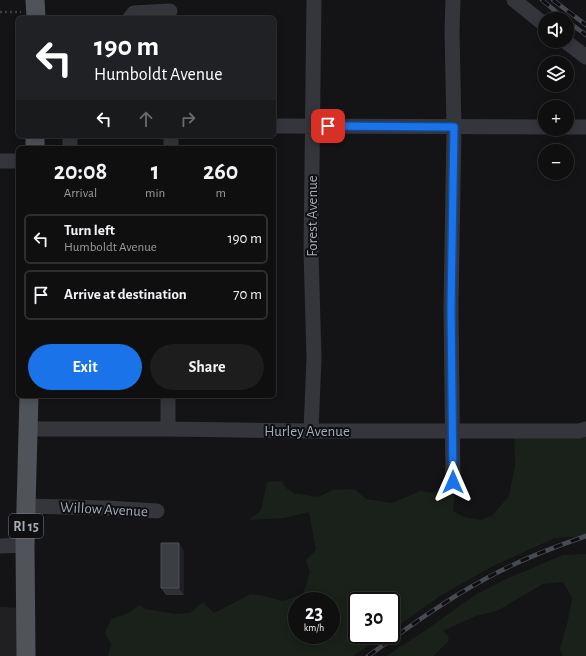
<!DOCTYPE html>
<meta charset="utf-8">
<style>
body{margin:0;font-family:"Alegreya Sans",sans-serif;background:#1d1d1e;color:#f1f3f6;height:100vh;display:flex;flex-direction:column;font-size:15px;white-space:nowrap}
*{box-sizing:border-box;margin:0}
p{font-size:13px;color:#9b9c9f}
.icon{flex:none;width:22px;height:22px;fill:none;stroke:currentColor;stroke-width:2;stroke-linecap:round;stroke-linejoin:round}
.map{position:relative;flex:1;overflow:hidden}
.details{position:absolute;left:16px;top:146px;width:260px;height:252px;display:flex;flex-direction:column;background:#0f0f10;border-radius:6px;box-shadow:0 2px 10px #0003,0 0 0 1px #2f2f30}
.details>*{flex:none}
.top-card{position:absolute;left:16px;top:16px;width:260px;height:122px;border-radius:6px;box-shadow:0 2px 10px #0003,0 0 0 1px #2f2f30;background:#202124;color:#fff;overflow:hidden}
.tools{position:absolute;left:538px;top:12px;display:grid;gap:8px}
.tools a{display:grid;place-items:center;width:36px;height:36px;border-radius:50%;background:#0f0f10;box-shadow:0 2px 10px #0003,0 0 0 1px #2f2f30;font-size:20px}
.speed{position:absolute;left:288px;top:592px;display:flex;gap:8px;font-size:20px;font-weight:700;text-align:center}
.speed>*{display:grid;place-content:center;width:52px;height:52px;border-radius:50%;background:#0f0f10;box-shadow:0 2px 10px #0003,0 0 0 1px #2f2f30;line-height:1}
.speed small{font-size:10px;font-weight:400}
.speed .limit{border:2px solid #111;border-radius:6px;background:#fff;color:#111}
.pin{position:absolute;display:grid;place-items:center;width:34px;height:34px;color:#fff;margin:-17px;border-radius:8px;box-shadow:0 2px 6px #0006}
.me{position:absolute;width:44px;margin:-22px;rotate:0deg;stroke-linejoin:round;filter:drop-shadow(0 0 3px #0008)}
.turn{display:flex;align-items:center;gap:14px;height:84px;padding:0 12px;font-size:18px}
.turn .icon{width:52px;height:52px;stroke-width:2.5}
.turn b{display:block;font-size:28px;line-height:34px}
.lanes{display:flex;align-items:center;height:38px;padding:0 12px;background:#0003;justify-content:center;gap:20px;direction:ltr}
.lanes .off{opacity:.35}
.eta{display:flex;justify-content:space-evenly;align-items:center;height:68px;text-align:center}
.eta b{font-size:24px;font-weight:700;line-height:28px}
.action{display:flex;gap:8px;margin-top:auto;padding:8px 12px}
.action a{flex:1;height:46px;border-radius:24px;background:#1a73e8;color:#fff;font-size:16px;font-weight:700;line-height:46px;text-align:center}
.action a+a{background:#1d1d1e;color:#f1f3f6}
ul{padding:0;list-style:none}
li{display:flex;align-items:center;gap:12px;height:50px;margin:0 8px 6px;padding:0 4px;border:2px solid #2f2f30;border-radius:6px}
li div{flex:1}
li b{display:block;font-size:15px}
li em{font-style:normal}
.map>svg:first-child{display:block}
</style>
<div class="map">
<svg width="586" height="656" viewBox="0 0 586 656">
<rect width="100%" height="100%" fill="#141416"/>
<path fill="#202023" d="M0 607 23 608 25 656H0Z"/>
<path fill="#19211a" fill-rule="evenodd" d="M586 431V536L555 538 495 565 440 596 391 631V601H357V635H385L353 656H108L111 644 105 633 111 619 126 614 140 605 145 609 175 614 190 613 203 602 214 613 251 594 264 596 283 601 303 594 310 572 306 560 316 550 309 512 284 518 249 520 261 510 267 482 282 481 286 488 294 493 318 497 333 490 352 489 357 491 366 499 392 503 420 491 433 493 450 479 455 488 453 511 463 517 481 520 492 516 509 496 515 465 514 432ZM297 601H331V635H297Z
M586 554V656H563L560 649 568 620 572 598 563 582 543 584 497 611 476 616 443 631 449 637 448 641 433 656H386L423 632 475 595 504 580 563 555Z"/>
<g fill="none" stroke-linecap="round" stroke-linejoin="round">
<path stroke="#3a3d42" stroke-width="2.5" stroke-dasharray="2 3" stroke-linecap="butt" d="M0 12H21"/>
<path stroke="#34363b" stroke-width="15" d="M514 0 545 25
M130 18 134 13 170 11
M565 41 586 57
M274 126 545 127
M567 127H586
M70 148V136
M171 148V136
M0 161H18
M28 429H168L311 431H579L586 429
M168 429V396
M311 431 314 358 311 251 314 0
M453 482 451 307 454 127 452 31 453 0
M26 506 106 508 157 511
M0 546 25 545"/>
<path stroke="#50535a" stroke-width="19" d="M35 0 36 18
M35 148V136
M26 656 25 545 29 396"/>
<defs>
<path id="rail" d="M542 0 565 19
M553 0 586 25
M567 21 586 35
M368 656C406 629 444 601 485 579 517 561 551 548 586 536"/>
</defs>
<use href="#rail" stroke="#474a50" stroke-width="4.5"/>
<use href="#rail" stroke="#0f0f11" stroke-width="3" stroke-dasharray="9" stroke-linecap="butt"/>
</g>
<path fill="#2f3034" d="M184 550V595H166L161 588Z"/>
<path fill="#1f1f22" d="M179 543 184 550V595L179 588Z"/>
<path fill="#3b3e42" stroke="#4c4f54" d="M161 543H179V588H161Z"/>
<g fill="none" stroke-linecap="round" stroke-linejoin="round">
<defs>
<path id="route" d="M328 126 454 127 451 307 453 482"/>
</defs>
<use href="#route" stroke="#114b97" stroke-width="10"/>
<use href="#route" stroke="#1a73e8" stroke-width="7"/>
</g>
<g text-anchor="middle" stroke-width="4" stroke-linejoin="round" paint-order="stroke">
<rect fill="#0f0f11" stroke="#777d85" stroke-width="1" x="9" y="514" width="34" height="24" rx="3"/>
<g font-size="14" font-weight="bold" fill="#a4acb7">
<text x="26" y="531">RI 15</text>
</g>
<g font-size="15" fill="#a4acb7" stroke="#0f0f11">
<text transform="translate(312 216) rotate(-90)" y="5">Forest Avenue</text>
<text x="307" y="436">Hurley Avenue</text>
<text transform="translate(104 509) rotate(3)" y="5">Willow Avenue</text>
</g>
</g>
</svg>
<div class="tools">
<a><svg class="icon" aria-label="sound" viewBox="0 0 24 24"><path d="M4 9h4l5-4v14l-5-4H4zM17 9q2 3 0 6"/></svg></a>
<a><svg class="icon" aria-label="layers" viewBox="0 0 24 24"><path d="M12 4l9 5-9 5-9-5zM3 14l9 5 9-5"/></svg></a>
<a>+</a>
<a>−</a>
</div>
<div class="speed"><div>23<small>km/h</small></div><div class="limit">30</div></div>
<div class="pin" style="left:328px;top:126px;background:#d93025"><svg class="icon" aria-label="arrive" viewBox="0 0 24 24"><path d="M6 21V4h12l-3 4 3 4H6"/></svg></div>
<svg class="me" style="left:453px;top:482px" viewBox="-20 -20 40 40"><path d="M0-17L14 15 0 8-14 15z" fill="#1a73e8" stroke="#fff" stroke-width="4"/></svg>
<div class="top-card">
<div class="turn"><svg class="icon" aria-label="left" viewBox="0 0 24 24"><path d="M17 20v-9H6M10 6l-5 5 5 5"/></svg><div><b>190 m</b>Humboldt Avenue</div></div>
<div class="lanes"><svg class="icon" aria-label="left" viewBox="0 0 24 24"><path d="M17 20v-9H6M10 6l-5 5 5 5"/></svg><svg class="icon off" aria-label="ahead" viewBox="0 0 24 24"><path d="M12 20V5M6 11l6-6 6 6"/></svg><svg class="icon off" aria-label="right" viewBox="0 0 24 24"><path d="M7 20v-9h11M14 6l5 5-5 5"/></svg></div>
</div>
<section class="details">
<div class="eta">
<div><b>20:08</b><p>Arrival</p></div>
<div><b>1</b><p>min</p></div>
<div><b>260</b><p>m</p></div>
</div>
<ul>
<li><svg class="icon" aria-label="left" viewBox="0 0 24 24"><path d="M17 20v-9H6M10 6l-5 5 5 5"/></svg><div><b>Turn left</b><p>Humboldt Avenue</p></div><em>190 m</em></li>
<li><svg class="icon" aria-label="arrive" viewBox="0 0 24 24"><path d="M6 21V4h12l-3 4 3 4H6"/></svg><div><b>Arrive at destination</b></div><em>70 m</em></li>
</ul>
<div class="action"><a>Exit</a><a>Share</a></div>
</section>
</div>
